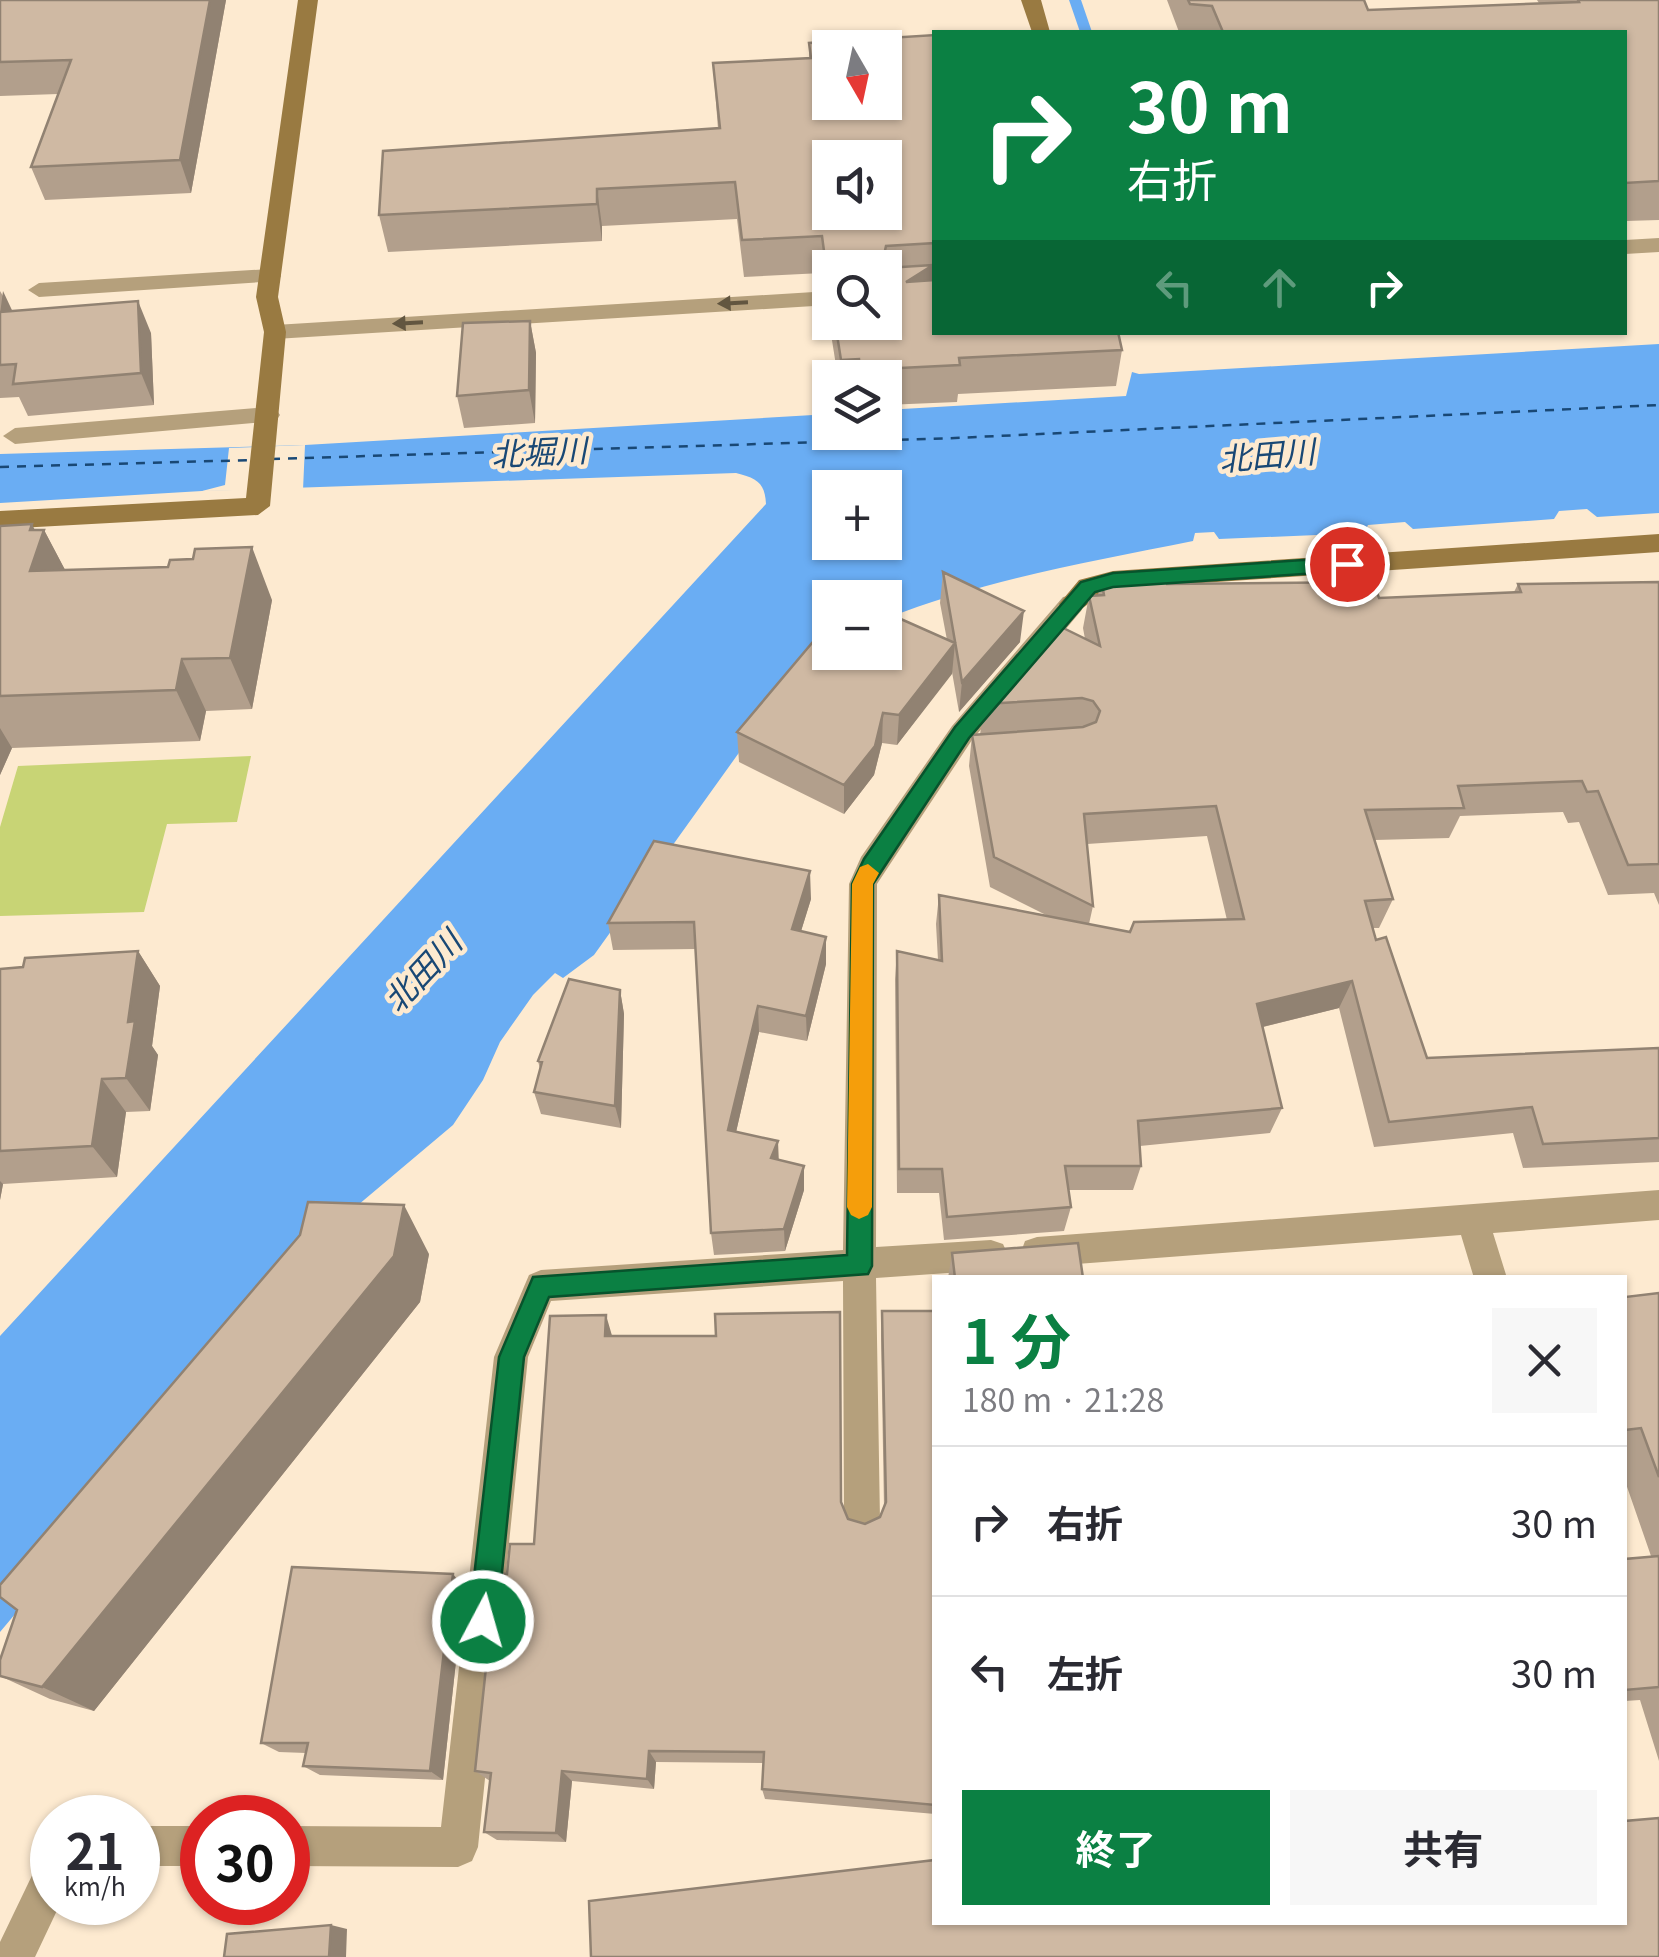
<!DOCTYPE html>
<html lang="ja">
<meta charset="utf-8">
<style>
body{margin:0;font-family:Georgia,"Noto Sans JP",serif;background:#f7f7f7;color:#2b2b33;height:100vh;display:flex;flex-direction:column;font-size:38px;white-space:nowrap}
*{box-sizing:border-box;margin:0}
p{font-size:32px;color:#7c7c81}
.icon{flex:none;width:55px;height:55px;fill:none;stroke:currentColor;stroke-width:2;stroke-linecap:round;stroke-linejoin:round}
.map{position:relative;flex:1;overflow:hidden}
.panel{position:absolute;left:932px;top:1275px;width:695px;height:650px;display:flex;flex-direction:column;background:#fff;border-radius:0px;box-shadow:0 2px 8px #0004}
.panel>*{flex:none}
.guide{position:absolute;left:932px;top:30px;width:695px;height:305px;border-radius:0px;box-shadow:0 2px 8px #0004;background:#0b8043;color:#fff;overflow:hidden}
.needle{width:65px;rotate:171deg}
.tools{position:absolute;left:812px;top:30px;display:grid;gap:20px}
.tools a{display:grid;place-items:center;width:90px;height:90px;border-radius:0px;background:#fff;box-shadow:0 2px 8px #0004;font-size:50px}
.speed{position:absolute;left:30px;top:1795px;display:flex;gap:20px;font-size:50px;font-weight:700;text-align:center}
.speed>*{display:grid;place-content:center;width:130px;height:130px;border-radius:50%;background:#fff;box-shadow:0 2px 8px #0004;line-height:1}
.speed small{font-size:25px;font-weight:400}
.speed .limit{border:15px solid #d22;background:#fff;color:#111}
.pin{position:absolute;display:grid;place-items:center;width:85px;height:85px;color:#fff;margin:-42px;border:5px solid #fff;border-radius:50%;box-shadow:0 2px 10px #0007}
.me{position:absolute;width:110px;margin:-55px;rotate:6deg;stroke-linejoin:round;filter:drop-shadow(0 0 8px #0008)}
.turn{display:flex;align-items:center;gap:35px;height:210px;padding:0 30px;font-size:45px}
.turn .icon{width:130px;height:130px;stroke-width:2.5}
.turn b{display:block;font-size:70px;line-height:85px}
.lanes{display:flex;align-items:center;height:95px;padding:0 30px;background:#0003;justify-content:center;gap:50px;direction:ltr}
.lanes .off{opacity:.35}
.round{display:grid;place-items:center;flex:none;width:105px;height:105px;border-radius:0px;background:#f7f7f7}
.headline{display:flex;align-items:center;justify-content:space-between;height:170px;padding:0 30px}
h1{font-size:60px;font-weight:700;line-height:75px;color:#0b8043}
.primary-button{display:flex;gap:20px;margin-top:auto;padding:20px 30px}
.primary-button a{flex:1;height:115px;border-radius:0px;background:#0b8043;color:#fff;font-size:40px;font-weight:700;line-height:115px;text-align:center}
.primary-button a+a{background:#f7f7f7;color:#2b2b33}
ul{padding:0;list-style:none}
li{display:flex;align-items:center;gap:30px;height:150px;padding:0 30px;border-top:2px solid #e1e1e2}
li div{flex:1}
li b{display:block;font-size:38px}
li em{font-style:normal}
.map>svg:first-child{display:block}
</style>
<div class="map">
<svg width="1659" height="1957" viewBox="0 0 1659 1957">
<rect width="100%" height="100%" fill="#fdead0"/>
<path fill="#c8d475" d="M251 756 237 822 167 824 144 912 0 916V827L18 766Z"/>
<path fill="#6aadf3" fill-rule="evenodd" d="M1659 344V513L1597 517 1587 509 1559 511 1554 519 1413 529 1405 522 1368 525 1364 533 1219 539 1214 532 1195 533 1193 541C1089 562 984 580 885 619V598H830V641L814 648 594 955 563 978 555 973 533 995 500 1042 483 1080 453 1125 326 1232 312 1261 0 1632V1336L766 504C765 482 756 478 736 473L202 491 0 503V454L305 445 830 414V432H885V410L1126 396 1132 372 1139 374ZM830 488H885V542H830Z"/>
<path fill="#fdead0" d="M305 445 303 490 202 491 225 485 229 448Z"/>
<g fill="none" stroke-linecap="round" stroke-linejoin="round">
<path fill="#6aadf3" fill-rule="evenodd" d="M1069 0H1081L1092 32H1080Z"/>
<path stroke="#194875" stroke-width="2.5" stroke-dasharray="9 8" stroke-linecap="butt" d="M271 459 955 438 1659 405
M0 467 253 460"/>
<path fill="#b5a07c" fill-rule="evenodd" d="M268 407 276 409 280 415 276 421 15 444 3 436 15 428Z"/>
<path fill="#b5a07c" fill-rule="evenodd" d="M1659 238V252L1625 254V240Z
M270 269 278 271 281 276 278 281 39 297 28 290 39 283Z
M830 291V305L275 339 264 332 275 325Z
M1072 595 1081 597 1085 604 1081 611 972 740 877 884 876 1247 991 1240 1003 1244 1008 1255 1003 1266 991 1270 876 1278 880 1521 875 1534 862 1539 849 1534 844 1521 843 1281 551 1301 528 1357 478 1847 472 1861 458 1867 288 1866V1826L441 1827 494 1357 529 1275 541 1270 843 1250 849 884 861 857 952 726 1063 597Z
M1659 1190V1220L1493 1233 1507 1278H1474L1461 1235 1037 1267 1025 1263 1021 1252 1025 1241 1037 1237Z
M138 1826H202V1866H138Z
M52 1857V1902H61L35 1957H0V1942L38 1863Z"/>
<path fill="#997a41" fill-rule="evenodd" d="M298 0H318L278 297 286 332 270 506 258 515 0 529V511L246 498 264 332 256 297Z
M1021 0H1041L1050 32H1032Z
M1659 534V552L1113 589C1089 596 1084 617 1063 611L1059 604 1079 580 1113 571Z"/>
</g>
<path fill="#b29f8c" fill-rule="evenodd" d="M0 0H226L191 193 45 200 31 167 58 94 0 96Z
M1167 0H1364L1368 10 1539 3 1537 0H1659V220L1625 221V32H1179Z
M935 35V332L1122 350 1116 386 958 394 957 402 885 405V378H838L827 309V289L824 288 822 273 744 277 737 219 602 226V241L388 252 379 215 718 129 713 63 809 58V43ZM830 268H885V322H830Z
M0 291 12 311 151 333 154 405 28 416 19 397 0 398Z
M530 321 536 353 535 423 464 428 457 396Z
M0 526 44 530 65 570 272 600 252 709 206 711 200 741 12 748 0 775Z
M943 572 1020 642 959 712 952 672 897 745 882 743 874 775 844 814 739 762 737 732 830 652 947 640 940 603Z
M1101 578 1167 584 1379 598 1514 592 1518 584 1659 582V905L1654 893 1608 895 1579 822 1568 823 1563 812 1460 816 1449 838 1375 840 1393 899 1379 928H1373L1376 940 1427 1058 1659 1048V1162L1523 1168 1513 1133 1374 1147 1339 1008 1263 1027 1282 1108 1270 1133 1140 1146 1141 1166 1133 1190H1068L1071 1207 1064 1231 944 1240 939 1193H897L895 979 897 951 938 960 936 924 939 895 1046 915 990 887 969 766 972 735H980L984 704 1085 639 1083 628 1089 596 1098 595ZM1207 836 1227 920 1130 932 1089 924 1093 906 1087 844Z
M811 899 801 931 826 964 807 1041 759 1032 736 1132 779 1160 804 1166V1190L785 1251 714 1255 711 1233 695 949 613 950 608 923Z
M138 951 160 986 152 1046 158 1055 150 1111 126 1112 117 1177 3 1184 0 1200V969L23 967Z
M620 990 624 1014 621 1128 541 1114 534 1092 540 1069 538 1061Z
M952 1253 1083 1278H948Z
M429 1254 420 1302 94 1711 50 1699 0 1676V1660Z
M1659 1293V1761L1640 1700 1625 1701V1559L1651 1556 1625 1481V1297Z
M882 1311H935V1814L765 1799 762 1789 763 1763 656 1762 654 1789 572 1781 566 1842 497 1840 484 1832 490 1781 475 1771 507 1574 534 1544 612 1336 841 1502 848 1519 865 1524 880 1517 884 1508 881 1335Z
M464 1588 443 1780 320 1775 303 1766 306 1753 279 1752 261 1743Z"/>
<path fill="#918272" d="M210 0H226L191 193 180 160Z
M597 189 602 226V241L597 204Z
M933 265 931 302 906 282Z
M3 291 18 323 0 314Z
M138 301 151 333 154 405 141 373Z
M530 321 536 353 535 423 529 390Z
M32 524 40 541 44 530 72 583 30 571V530Z
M252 547 272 600 252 709 230 658Z
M1024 611 1020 642 959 712 962 682Z
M955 643 952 674 897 745 899 715Z
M182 659 206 711 200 741 176 690Z
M883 713 882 743 874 775 844 814V785Z
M0 728 12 748 0 775Z
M810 871 811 899 793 957 792 929Z
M826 937V964L807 1041 806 1016Z
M138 951 160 986 152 1046 158 1055 150 1111 126 1078 128 1022Z
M1352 981 1339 1008 1246 1031 1257 1004Z
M620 990 624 1014 621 1128 615 1106Z
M758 1006 759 1032 731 1154 728 1130Z
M102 1079 126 1112 117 1177 92 1146Z
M778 1141 779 1165 771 1158Z
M804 1166V1190L785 1251 784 1229Z
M0 1181 3 1184 0 1200Z
M404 1205 429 1254 420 1302 94 1711 42 1687Z
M606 1315 613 1339 605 1336Z
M453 1574 464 1588 443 1780 430 1771Z
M649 1751 656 1762 654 1789 647 1779Z
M562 1771 572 1781 566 1842 556 1833Z
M331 1925 347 1929 346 1957H329Z"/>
<path fill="#cfb9a3" stroke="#918272" stroke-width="2.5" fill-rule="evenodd" d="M0 0H210L180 160 31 167 71 60 0 62Z
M1188 0H1364L1368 10 1579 2 1578 0H1659V181L1625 183V32H1223L1212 6 1190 4Z
M935 35V243L886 246 882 264 886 268 933 265 906 282 935 280V332H1118L1122 350 959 358 960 365 860 370 859 359 841 360 835 322H885V268H834V254L824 251 822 236 742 240 735 182 597 189V204L379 215 383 151 720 128 713 63 811 58 809 43ZM830 48H885V102H830ZM830 158H885V212H830Z
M138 301 141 373 13 384 16 364 0 365V312Z
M530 321 529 390 457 396 463 323Z
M32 524 30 530H44L30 571 168 567 170 560 193 559 195 549 252 547 230 658 182 659 176 690 0 696V526Z
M943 572 1024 611 962 682Z
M1164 575 1167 584 1373 582 1379 598 1521 592 1518 584 1659 582V864L1628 865 1598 791 1587 792 1582 781 1458 786 1464 808 1365 810 1393 899 1365 901 1376 940 1386 937 1427 1058 1659 1048V1138L1543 1144 1532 1107 1389 1122 1352 981 1257 1004 1282 1108 1138 1121 1141 1166H1065L1071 1207 947 1217 942 1169H899L897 951 942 961 939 895 1130 932 1134 922 1244 919 1216 806 1084 814 1093 906 994 857 972 735 1083 727 1096 722 1100 711 1093 701 1082 698 984 704 1053 623 1100 646 1089 596 1104 595 1101 578Z
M885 612 955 643 899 715 883 713 875 746 844 785 737 732 817 637 830 643V652H885Z
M654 841 810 871 792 929 826 937 806 1016 758 1006 728 1130 778 1141 771 1158 804 1166 784 1229 711 1233 694 922 608 923Z
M138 951 128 1022 135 1021 126 1078 102 1079 92 1146 0 1151V969L23 967 25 958Z
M569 979 620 990 615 1106 534 1092 542 1062 538 1061Z
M308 1202 404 1205 394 1256 42 1687 0 1676V1660L17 1610 0 1597V1585L300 1235Z
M1078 1243 1083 1278H955L952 1253Z
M1659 1293V1477L1641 1428 1625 1430V1297Z
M882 1311H935V1805L762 1789 764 1752 649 1751 647 1779 562 1771 556 1833 484 1832 491 1773 475 1771 496 1573 507 1574 510 1544H534L550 1316 606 1315 605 1336H716L715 1314 840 1312 841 1502 848 1519 865 1524 880 1517 886 1502Z
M1659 1556V1687L1625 1690V1559Z
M292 1567 453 1574 430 1771 303 1766 308 1743H261Z
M1659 1818V1957H591L589 1901 935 1860V1922H1625V1821Z
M331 1925 329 1957H224L227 1934Z"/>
<defs><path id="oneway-solid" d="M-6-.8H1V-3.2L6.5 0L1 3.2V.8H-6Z" transform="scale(2.5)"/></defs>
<g fill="#625640">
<use href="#oneway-solid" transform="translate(733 303) rotate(177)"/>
<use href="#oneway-solid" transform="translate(408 323) rotate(177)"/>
</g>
<path fill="#0b8043" stroke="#07532c" stroke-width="2.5" d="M1347 557 1357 564 1347 571 1113 587 1095 592 969 738 873 884 872 1266 868 1274 549 1297 524 1357 497 1621 493 1631 483 1635 473 1631 469 1621 499 1357 533 1277 847 1255 852 884 864 859 955 727 1081 582 1113 573Z"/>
<path fill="#f59e0b" d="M868 864 879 873 873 884 872 1207 868 1215 859 1219 851 1215 847 1207 852 884 860 867Z"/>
<g text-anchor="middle" stroke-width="9" stroke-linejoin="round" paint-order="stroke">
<g font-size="32" font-style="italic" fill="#194875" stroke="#fdead0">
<text transform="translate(539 453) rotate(-3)" y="11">北堀川</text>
<text transform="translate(1267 456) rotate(-5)" y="11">北田川</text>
<text transform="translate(423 972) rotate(-47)" y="11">北田川</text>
</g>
</g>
</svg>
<div class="tools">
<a><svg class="needle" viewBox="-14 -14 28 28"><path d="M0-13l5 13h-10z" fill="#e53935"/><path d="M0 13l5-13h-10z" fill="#7c7c81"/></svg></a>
<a><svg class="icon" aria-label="sound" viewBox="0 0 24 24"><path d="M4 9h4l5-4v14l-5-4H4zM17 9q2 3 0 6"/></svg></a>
<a><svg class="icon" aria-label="search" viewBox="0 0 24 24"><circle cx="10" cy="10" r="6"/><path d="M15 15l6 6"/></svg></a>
<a><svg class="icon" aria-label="layers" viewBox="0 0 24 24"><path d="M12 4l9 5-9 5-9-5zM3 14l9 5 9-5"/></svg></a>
<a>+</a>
<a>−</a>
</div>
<div class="speed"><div>21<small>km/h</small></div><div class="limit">30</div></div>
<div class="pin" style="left:1347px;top:564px;background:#d93025"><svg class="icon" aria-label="arrive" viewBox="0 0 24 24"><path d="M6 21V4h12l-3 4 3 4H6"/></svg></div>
<svg class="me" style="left:483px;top:1621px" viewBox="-20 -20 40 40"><circle r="17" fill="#0b8043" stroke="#fff" stroke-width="3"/><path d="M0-11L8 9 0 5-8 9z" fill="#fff"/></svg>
<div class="guide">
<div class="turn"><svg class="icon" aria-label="right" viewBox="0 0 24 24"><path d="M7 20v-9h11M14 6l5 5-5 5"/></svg><div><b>30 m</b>右折</div></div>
<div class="lanes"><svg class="icon off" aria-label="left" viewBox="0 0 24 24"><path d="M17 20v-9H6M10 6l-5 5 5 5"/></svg><svg class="icon off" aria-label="ahead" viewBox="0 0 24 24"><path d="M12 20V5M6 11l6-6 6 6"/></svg><svg class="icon" aria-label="right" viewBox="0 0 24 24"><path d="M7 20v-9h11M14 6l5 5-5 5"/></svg></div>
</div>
<section class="panel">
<div class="headline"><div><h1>1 分</h1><p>180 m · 21:28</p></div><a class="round"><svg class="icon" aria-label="close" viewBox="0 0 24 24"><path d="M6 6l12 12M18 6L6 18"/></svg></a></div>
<ul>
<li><svg class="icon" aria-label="right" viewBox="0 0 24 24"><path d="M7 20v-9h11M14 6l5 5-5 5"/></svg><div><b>右折</b></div><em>30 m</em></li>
<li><svg class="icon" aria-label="left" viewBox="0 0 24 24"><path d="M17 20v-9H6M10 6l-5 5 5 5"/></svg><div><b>左折</b></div><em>30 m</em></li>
</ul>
<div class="primary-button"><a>終了</a><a>共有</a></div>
</section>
</div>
